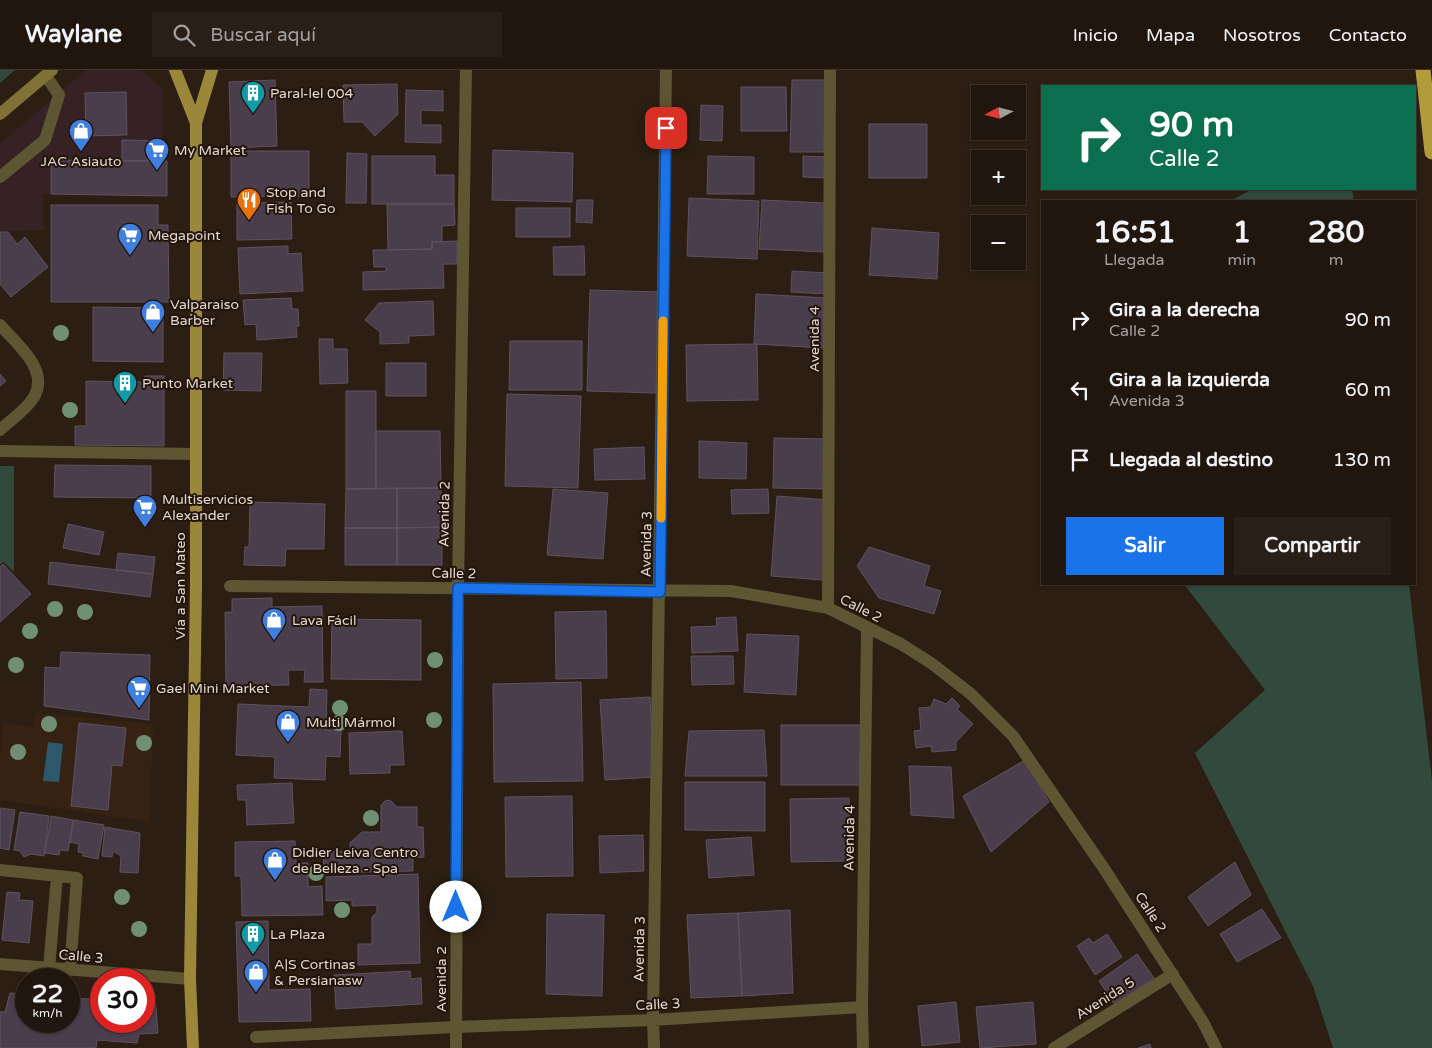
<!DOCTYPE html>
<html lang="es">
<meta charset="utf-8">
<style>
body{margin:0;font-family:"Varela Round",sans-serif;background:#291f17;color:#f1f3f6;height:100vh;display:flex;flex-direction:column;font-size:19px;white-space:nowrap}
*{box-sizing:border-box;margin:0}
p{font-size:16px;color:#a29f9e}
.icon{flex:none;width:28px;height:28px;fill:none;stroke:currentColor;stroke-width:2;stroke-linecap:round;stroke-linejoin:round}
.map{position:relative;flex:1;overflow:hidden}
.side{position:absolute;left:1041px;top:130px;width:375px;height:385px;display:flex;flex-direction:column;background:#21160e;border-radius:0px;box-shadow:0 1px 4px #0004,0 0 0 1px #3e352e}
.side>*{flex:none}
.guide{position:absolute;left:1041px;top:15px;width:375px;height:105px;border-radius:0px;box-shadow:0 1px 4px #0004,0 0 0 1px #3e352e;background:#0b6e4f;color:#fff;overflow:hidden}
.needle{width:32px;rotate:263deg}
.tools{position:absolute;left:971px;top:15px;display:grid;gap:10px}
.tools a{display:grid;place-items:center;width:55px;height:55px;border-radius:0px;background:#21160e;box-shadow:0 1px 4px #0004,0 0 0 1px #3e352e;font-size:25px}
.speed{position:absolute;left:15px;top:898px;display:flex;gap:10px;font-size:25px;font-weight:700;text-align:center}
.speed>*{display:grid;place-content:center;width:65px;height:65px;border-radius:50%;background:#21160e;box-shadow:0 1px 4px #0004,0 0 0 1px #3e352e;line-height:1}
.speed small{font-size:12px;font-weight:400}
.speed .limit{border:8px solid #d22;background:#fff;color:#111}
.pin{position:absolute;display:grid;place-items:center;width:42px;height:42px;color:#fff;margin:-21px;border-radius:10px;box-shadow:0 2px 8px #0006}
.me{position:absolute;width:55px;margin:-28px;rotate:0deg;stroke-linejoin:round;filter:drop-shadow(0 0 4px #0008)}
.turn{display:flex;align-items:center;gap:18px;height:105px;padding:0 25px;font-size:22px}
.turn .icon{width:65px;height:65px;stroke-width:2.5}
.turn b{display:block;font-size:35px;line-height:42px}
.eta{display:flex;justify-content:space-evenly;align-items:center;height:85px;text-align:center}
.eta b{font-size:30px;font-weight:700;line-height:35px}
.primary-button{display:flex;gap:10px;margin-top:auto;padding:10px 25px}
.primary-button a{flex:1;height:58px;border-radius:0px;background:#1a73e8;color:#fff;font-size:20px;font-weight:700;line-height:58px;text-align:center}
.primary-button a+a{background:#291f17;color:#f1f3f6}
ul{padding:0;list-style:none}
li{display:flex;align-items:center;gap:15px;height:70px;padding:0 25px}
li div{flex:1}
li b{display:block;font-size:19px}
li em{font-style:normal}
header{display:flex;align-items:center;gap:30px;box-sizing:border-box;height:70px;padding:0 25px;background:#21160e;border-bottom:1px solid #3e352e}
header strong{font-size:24px}
nav{display:flex;gap:28px;margin-inline-start:auto;font-size:18px}
.search{width:350px;height:45px;background:#291f17;display:flex;align-items:center;gap:12px;box-sizing:border-box;padding:0 18px;border-radius:0px;color:#a29f9e;font-size:19px}
.map>svg:first-child{display:block}
</style>
<header>
<strong>Waylane</strong>
<div class="search"><svg class="icon" aria-label="search" viewBox="0 0 24 24"><circle cx="10" cy="10" r="6"/><path d="M15 15l6 6"/></svg>Buscar aquí</div>
<nav><a>Inicio</a><a>Mapa</a><a>Nosotros</a><a>Contacto</a></nav>
</header>
<div class="map">
<svg width="1432" height="978" viewBox="0 0 1432 978">
<rect width="100%" height="100%" fill="#2c1e12"/>
<path fill="#362224" d="M86 0H141L163 19 162 91 51 90V124L43 125 44 160 0 161V74Z"/>
<path fill="#362212" d="M35 643 153 654 150 752 0 730V684L3 653 34 657Z"/>
<path fill="#324a3d" d="M0 0H15L0 13Z
M1253 119H1352L1354 131H1230Z
M0 396H14V502L4 492 0 494Z
M1184 514H1409L1432 711V978H1333L1313 916 1195 683 1265 620Z"/>
<path fill="#2d576b" d="M48 672 63 674 59 712 43 711Z"/>
<path fill="#4a3e4d" stroke="#5e5262" d="M275 10 277 76 231 78 229 12Z
M792 10H826L824 82H790Z
M397 14 398 44 375 66 362 52H344L343 15Z
M741 17H786L787 61H741Z
M406 20 443 21V41L421 40V55H441V73L405 72Z
M126 22 127 65 86 66 85 23Z
M701 35 723 36 722 71 700 70Z
M869 54H927V108H869Z
M122 70 160 71 159 91H122Z
M493 80 573 83 572 132 492 130Z
M231 81H309V126L231 127Z
M347 83 367 84 366 133H346Z
M372 86H435V105H454V134H372Z
M708 86 754 87V124H707Z
M803 86 827 87 826 108 803 107Z
M51 90 167 91V126L51 124Z
M689 128 759 131 757 189 687 186Z
M577 130H593L592 153 576 152Z
M762 130 826 133 824 182 759 179Z
M291 132 292 169 237 170V133Z
M387 134H454L455 155 442 156V172H432V179L388 180Z
M51 135H158V155H168L169 232H51Z
M516 138H570V167H516Z
M872 158 939 163 937 209 869 205Z
M0 162H8L17 174 25 167 48 197 11 227 0 214Z
M457 171V194H443L444 218 363 220V202L386 201V197H374L373 180 432 179V172Z
M288 176V184L301 183 303 221 240 224 238 178Z
M584 176 585 205H554L553 177Z
M792 201 828 203 827 224 791 222Z
M590 220 659 222 657 323 587 321Z
M756 224 827 228 824 278 754 274Z
M291 228 292 239H298L299 256H296L297 267 257 270 256 254 245 255 243 230Z
M433 231 434 265 409 266V273L380 274V262L365 250 379 233Z
M93 237 163 238V292L93 291Z
M319 269H333V279H347L348 313 320 314Z
M510 271H582V320H509Z
M757 274 758 330 687 331 686 275Z
M224 283H262L261 321 223 320Z
M386 293H426V326H386Z
M0 304 6 311 0 316Z
M145 306H164V376L75 375V356H86V311L145 312Z
M346 321H376V419H346Z
M507 324 581 326 578 418 505 416Z
M375 361H440L441 418 376 419Z
M774 368 828 369V419L773 418Z
M699 371 747 373 746 409 699 408Z
M644 377 645 409 595 410 594 379Z
M55 395 151 396V428L54 427Z
M397 418H441L442 457 397 458Z
M397 418V458H345L346 419Z
M553 419 608 423 603 489 547 485Z
M768 419 769 443 732 444 731 420Z
M777 426 829 430 823 510 771 506Z
M250 432 325 434 324 479H286L285 496 244 495 245 477H249Z
M68 454 104 462 99 485 63 478Z
M442 457V495H397V458Z
M345 458H397V495H345Z
M869 477 930 496 924 516 941 521 934 544 879 528 857 496Z
M118 483 155 487 153 504 116 500Z
M50 492 153 504 150 527 48 514Z
M3 494 31 524 0 552V497Z
M272 528V537L322 536 323 612H304L305 600H288L289 615 226 616 225 542H232V529Z
M606 541 607 608 556 609 555 542Z
M736 547 738 581 692 583 691 557 717 556 716 548Z
M332 549 421 550V610L331 609Z
M747 564 799 566 796 625 744 622Z
M61 582 150 585 149 650 44 636 45 597 60 598Z
M691 586H733L734 614 692 615Z
M581 612 583 711 494 712 493 614Z
M310 619 327 620 326 660H341L340 687 326 686 325 710 274 708 275 687 236 685 238 634 309 637Z
M650 627 654 707 605 710 600 630Z
M952 628 960 636 957 639 973 654 956 672V680L932 682 931 676 916 678 914 661 921 660 919 638 931 637 934 629 946 634Z
M79 653 126 658 122 696 112 695 108 740 71 736Z
M781 655H864V715H781Z
M764 660 767 706H685L689 661Z
M402 661 404 695H390V703L350 704 349 663Z
M1025 690 1049 732 991 782 963 726Z
M909 696 951 697 954 748 911 745Z
M685 712H765V761L685 760Z
M292 713 294 753 247 755 246 730H238L237 715Z
M572 726 573 806 506 807 505 727Z
M849 728 850 791 791 792 790 729Z
M390 730 397 737H417V757H423L424 787 413 788V801L324 803 323 782 350 781V773L362 762H381V735L385 731Z
M0 738 15 740 9 780 0 778Z
M20 742 49 746 44 786 31 784 24 787 20 781 14 780Z
M51 746 73 750 68 781 60 780 59 785 45 783Z
M74 750 104 755 98 789 83 786V783L78 782 79 774 70 772Z
M105 757 140 763 138 803 120 802 121 786 113 781 112 787 102 786Z
M643 765 644 801 600 803 599 766Z
M751 767 754 805 709 808 706 770Z
M295 771 296 793H308V817L322 816 323 845 242 846 241 806H235V772Z
M1235 792 1251 825 1208 856 1188 827Z
M418 804 420 893 358 895V874H372V847L377 842V835L352 836V830L326 831V807Z
M7 822 20 823 19 830 33 831 29 873 2 870Z
M1262 839 1281 868 1237 892 1220 864Z
M790 840 793 923 742 926 738 843Z
M738 843 742 926 691 928 687 845Z
M547 844 604 845 602 926 546 924Z
M268 851 269 920 310 919 311 951 239 952 236 852Z
M1107 864 1122 887 1095 905 1077 876 1089 868 1093 873Z
M1137 884 1154 908 1115 935 1099 911Z
M410 901 411 909 421 908 422 934 336 939 334 905Z
M92 921H101V951H144V924L155 925 158 963 139 964 137 973 97 970 96 978H0V942H5L10 923 26 924V951H69V928L90 929Z
M956 932 960 972 922 976 918 936Z
M1033 932 1036 974 980 978 976 937Z
M1150 974 1151 978H1138Z"/>
<g fill="none" stroke-linecap="round" stroke-linejoin="round">
<path stroke="#5e5532" stroke-width="12" d="M0 107 45 70 59 25 46 6
M256 967 455 957"/>
<path stroke="#5e5532" stroke-width="12" d="M0 255C16 273 50 300 34 327 26 340 11 350 0 360
M0 381 195 384
M230 516 731 521 828 538 901 574 931 593 971 624 1013 666 1103 797 1203 952 1216 978
M828 538 830 0
M0 800 77 808 70 900
M0 894 190 909
M49 898 57 806
M455 957 653 950 862 937
M456 978 458 518 466 0
M654 978 653 950 666 0
M863 978 862 937 867 558
M1054 978 1173 904"/>
<path stroke="#807137" stroke-width="12" d="M0 44 52 0"/>
<path stroke="#9b873a" stroke-width="12" d="M175 0 196 53
M193 978 190 909 196 515V53L212 0"/>
<path stroke="#b39b3b" stroke-width="15" d="M1423 0 1432 82"/>
</g>
<g fill="#709076">
<circle cx="61" cy="263" r="8"/>
<circle cx="70" cy="340" r="8"/>
<circle cx="55" cy="539" r="8"/>
<circle cx="85" cy="542" r="8"/>
<circle cx="30" cy="561" r="8"/>
<circle cx="435" cy="590" r="8"/>
<circle cx="16" cy="595" r="8"/>
<circle cx="340" cy="638" r="8"/>
<circle cx="434" cy="650" r="8"/>
<circle cx="339" cy="653" r="8"/>
<circle cx="49" cy="654" r="8"/>
<circle cx="144" cy="673" r="8"/>
<circle cx="18" cy="682" r="8"/>
<circle cx="371" cy="748" r="8"/>
<circle cx="316" cy="803" r="8"/>
<circle cx="122" cy="827" r="8"/>
<circle cx="342" cy="840" r="8"/>
<circle cx="139" cy="859" r="8"/>
</g>
<g fill="none" stroke-linecap="round" stroke-linejoin="round">
<defs>
<path id="route" d="M456 837 458 518 660 522 666 58"/>
</defs>
<use href="#route" stroke="#114b97" stroke-width="12"/>
<use href="#route" stroke="#1a73e8" stroke-width="9"/>
<path stroke="#f59e0b" stroke-width="9" d="M661 448 663 251"/>
</g>
<defs>
<symbol id="building-pin" viewBox="-11 -11 22 30"><path d="M0 17L-7.5 6A9.5 9.5 0 1 1 7.5 6Z" fill="#0f9aa8" stroke="#221409"/><path d="M-4-6H4V6H1V3H-1V6H-4ZM-2.5-4.3h1.7v1.8h-1.7ZM.8-4.3h1.7v1.8H.8ZM-2.5-1h1.7V.8h-1.7ZM.8-1h1.7V.8H.8Z" fill="#fff"/></symbol>
<symbol id="shop-pin" viewBox="-11 -11 22 30"><path d="M0 17L-7.5 6A9.5 9.5 0 1 1 7.5 6Z" fill="#3f7fe0" stroke="#221409"/><path d="M-5-2.5h2.3a2.7 3.5 0 0 1 5.4 0H5L5.5 6h-11ZM-1.5-2.5h3a1.5 2.3 0 0 0-3 0Z" fill="#fff"/></symbol>
<symbol id="supermarket-pin" viewBox="-11 -11 22 30"><path d="M0 17L-7.5 6A9.5 9.5 0 1 1 7.5 6Z" fill="#3f7fe0" stroke="#221409"/><path d="M-6-5.5h2.5l.6 2H6L4.5 2H-2.5L-4.4-4H-6ZM-1.5 3.2a1.3 1.3 0 1 0 .1 0ZM3 3.2a1.3 1.3 0 1 0 .1 0Z" fill="#fff"/></symbol>
<symbol id="restaurant-pin" viewBox="-11 -11 22 30"><path d="M0 17L-7.5 6A9.5 9.5 0 1 1 7.5 6Z" fill="#e8710a" stroke="#221409"/><path d="M-5-6h1v4h1v-4h1v4h1v-4h1v5L-1.5 .5V6h-2V.5L-5-1ZM5-6V6H3V1.5H1.5Q1.5-4 5-6Z" fill="#fff"/></symbol>
</defs>
<g fill-rule="evenodd">
<use href="#building-pin" x="239" y="9" width="28" height="38"/>
<use href="#shop-pin" x="67" y="47" width="28" height="38"/>
<use href="#supermarket-pin" x="143" y="66" width="28" height="38"/>
<use href="#restaurant-pin" x="235" y="116" width="28" height="38"/>
<use href="#supermarket-pin" x="116" y="151" width="28" height="38"/>
<use href="#shop-pin" x="139" y="228" width="28" height="38"/>
<use href="#building-pin" x="111" y="299" width="28" height="38"/>
<use href="#supermarket-pin" x="131" y="423" width="28" height="38"/>
<use href="#shop-pin" x="260" y="536" width="28" height="38"/>
<use href="#supermarket-pin" x="125" y="604" width="28" height="38"/>
<use href="#shop-pin" x="274" y="638" width="28" height="38"/>
<use href="#shop-pin" x="261" y="776" width="28" height="38"/>
<use href="#building-pin" x="239" y="850" width="28" height="38"/>
<use href="#shop-pin" x="242" y="888" width="28" height="38"/>
</g>
<g text-anchor="middle" stroke-width="4" stroke-linejoin="round" paint-order="stroke">
<g font-size="14" fill="#e1d6cf" stroke="#221409" text-anchor="start">
<text x="270" y="28">Paral-lel 004</text>
<text x="174" y="85">My Market</text>
<text x="81" y="96" text-anchor="middle">JAC Asiauto</text>
<text x="266" y="127">Stop and<tspan x="266" dy="16">Fish To Go</tspan></text>
<text x="148" y="170">Megapoint</text>
<text x="170" y="239">Valparaiso<tspan x="170" dy="16">Barber</tspan></text>
<text x="142" y="318">Punto Market</text>
<text x="162" y="434">Multiservicios<tspan x="162" dy="16">Alexander</tspan></text>
<text x="292" y="555">Lava Fácil</text>
<text x="156" y="623">Gael Mini Market</text>
<text x="306" y="657">Multi Mármol</text>
<text x="292" y="787">Didier Leiva Centro<tspan x="292" dy="16">de Belleza - Spa</tspan></text>
<text x="270" y="869">La Plaza</text>
<text x="274" y="899">A|S Cortinas<tspan x="274" dy="16">&amp; Persianasw</tspan></text>
</g>
<g font-size="14" fill="#e1d6cf" stroke="#221409">
<text transform="translate(814 269) rotate(-90)" y="5">Avenida 4</text>
<text transform="translate(444 444) rotate(-89)" y="5">Avenida 2</text>
<text transform="translate(646 474) rotate(-89)" y="5">Avenida 3</text>
<text transform="translate(454 503) rotate(1)" y="5">Calle 2</text>
<text transform="translate(180 516) rotate(-90)" y="5">Vía a San Mateo</text>
<text transform="translate(861 538) rotate(27)" y="5">Calle 2</text>
<text transform="translate(849 768) rotate(-89)" y="5">Avenida 4</text>
<text transform="translate(1151 842) rotate(57)" y="5">Calle 2</text>
<text transform="translate(639 879) rotate(-89)" y="5">Avenida 3</text>
<text transform="translate(81 886) rotate(5)" y="5">Calle 3</text>
<text transform="translate(441 909) rotate(-90)" y="5">Avenida 2</text>
<text transform="translate(1105 928) rotate(-32)" y="5">Avenida 5</text>
<text transform="translate(658 934) rotate(-3)" y="5">Calle 3</text>
</g>
</g>
</svg>
<div class="tools">
<a><svg class="needle" viewBox="-14 -14 28 28"><path d="M0-13l5 13h-10z" fill="#e53935"/><path d="M0 13l5-13h-10z" fill="#a29f9e"/></svg></a>
<a>+</a>
<a>−</a>
</div>
<div class="speed"><div>22<small>km/h</small></div><div class="limit">30</div></div>
<div class="pin" style="left:666px;top:58px;background:#d93025"><svg class="icon" aria-label="arrive" viewBox="0 0 24 24"><path d="M6 21V4h12l-3 4 3 4H6"/></svg></div>
<svg class="me" style="left:456px;top:837px" viewBox="-20 -20 40 40"><circle r="19" fill="#fff"/><path d="M0-13L10 11 0 6-10 11z" fill="#1a73e8"/></svg>
<div class="guide">
<div class="turn"><svg class="icon" aria-label="right" viewBox="0 0 24 24"><path d="M7 20v-9h11M14 6l5 5-5 5"/></svg><div><b>90 m</b>Calle 2</div></div>
</div>
<section class="side">
<div class="eta">
<div><b>16:51</b><p>Llegada</p></div>
<div><b>1</b><p>min</p></div>
<div><b>280</b><p>m</p></div>
</div>
<ul>
<li><svg class="icon" aria-label="right" viewBox="0 0 24 24"><path d="M7 20v-9h11M14 6l5 5-5 5"/></svg><div><b>Gira a la derecha</b><p>Calle 2</p></div><em>90 m</em></li>
<li><svg class="icon" aria-label="left" viewBox="0 0 24 24"><path d="M17 20v-9H6M10 6l-5 5 5 5"/></svg><div><b>Gira a la izquierda</b><p>Avenida 3</p></div><em>60 m</em></li>
<li><svg class="icon" aria-label="arrive" viewBox="0 0 24 24"><path d="M6 21V4h12l-3 4 3 4H6"/></svg><div><b>Llegada al destino</b></div><em>130 m</em></li>
</ul>
<div class="primary-button"><a>Salir</a><a>Compartir</a></div>
</section>
</div>
